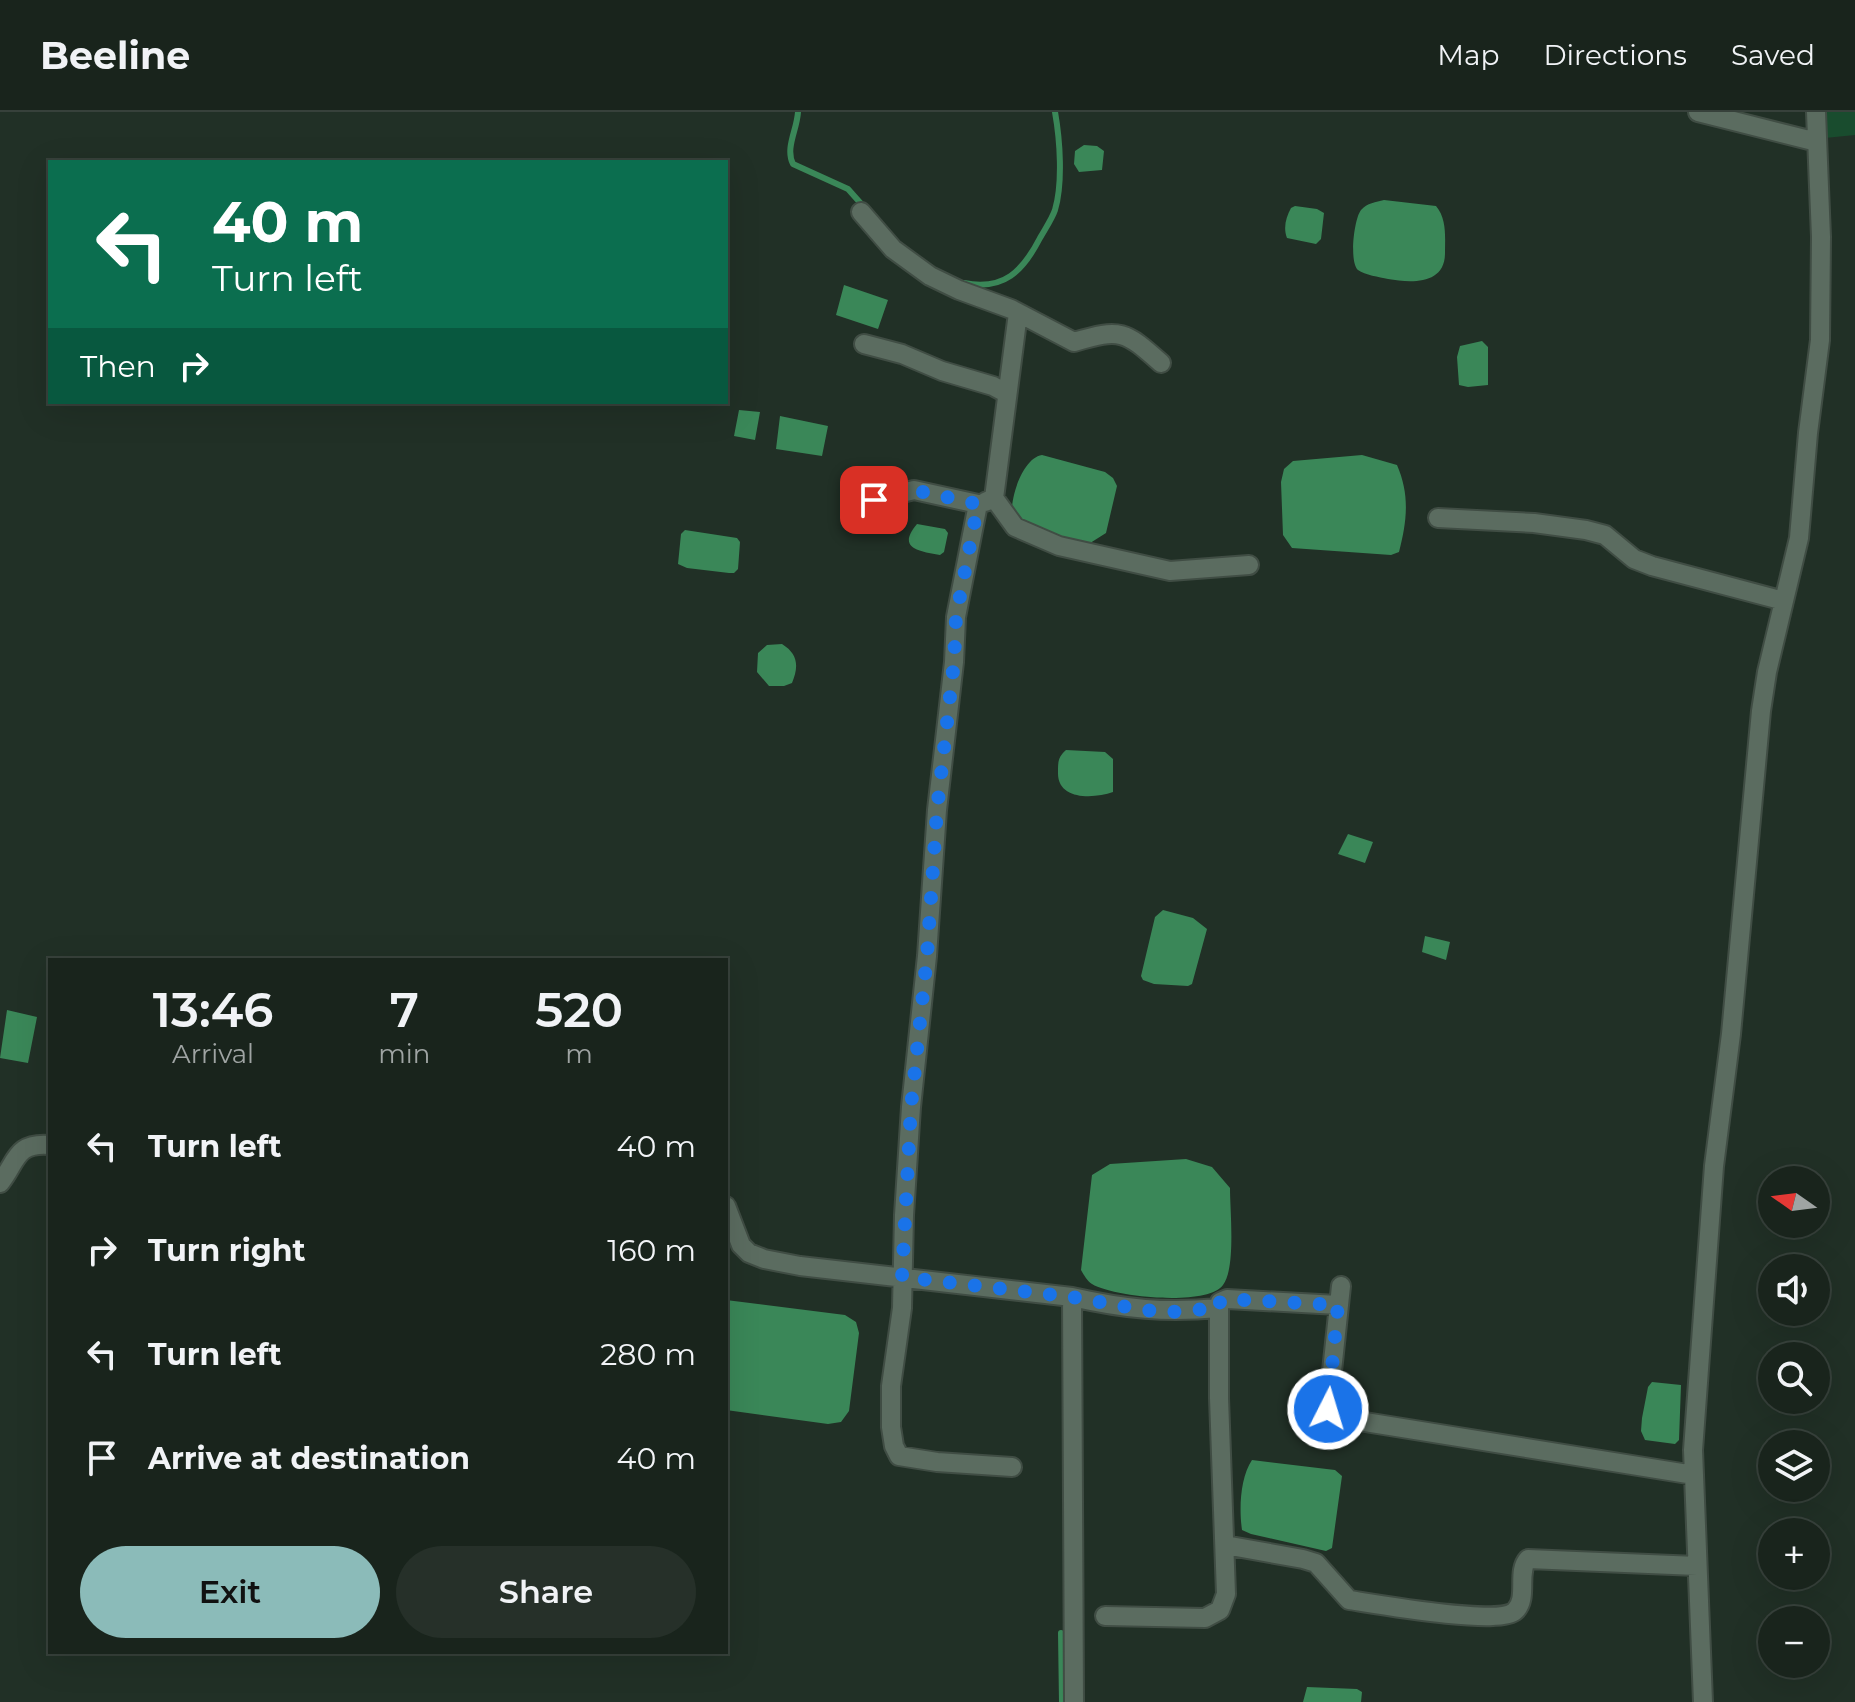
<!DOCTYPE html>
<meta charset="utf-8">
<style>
body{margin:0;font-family:Montserrat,sans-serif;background:#263029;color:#f1f3f6;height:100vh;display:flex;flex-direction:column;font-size:30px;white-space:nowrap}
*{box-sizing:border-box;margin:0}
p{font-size:26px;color:#9fa4a3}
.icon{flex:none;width:44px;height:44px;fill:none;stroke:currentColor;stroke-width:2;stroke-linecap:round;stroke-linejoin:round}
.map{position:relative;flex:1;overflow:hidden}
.sheet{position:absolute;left:48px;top:846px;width:680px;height:696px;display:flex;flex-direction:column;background:#19241c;border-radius:0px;box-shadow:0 8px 32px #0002,0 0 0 2px #37413b}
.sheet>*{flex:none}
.guide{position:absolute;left:48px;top:48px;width:680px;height:244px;border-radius:0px;box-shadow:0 8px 32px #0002,0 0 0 2px #37413b;background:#0b6e4f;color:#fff;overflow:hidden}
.needle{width:52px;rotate:284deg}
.fabs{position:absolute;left:1758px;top:1054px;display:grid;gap:16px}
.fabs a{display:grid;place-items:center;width:72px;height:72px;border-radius:50%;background:#19241c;box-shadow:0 8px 32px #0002,0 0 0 2px #37413b;font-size:40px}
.pin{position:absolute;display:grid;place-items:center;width:68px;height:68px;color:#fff;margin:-34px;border-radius:16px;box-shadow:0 4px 12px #0006}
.me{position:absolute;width:88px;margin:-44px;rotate:5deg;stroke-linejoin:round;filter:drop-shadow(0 0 6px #0008)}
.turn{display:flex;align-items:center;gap:28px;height:168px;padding:0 32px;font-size:36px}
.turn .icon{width:104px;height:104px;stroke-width:2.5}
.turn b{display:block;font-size:56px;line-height:68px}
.then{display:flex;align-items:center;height:76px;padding:0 32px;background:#0003;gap:16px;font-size:30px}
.eta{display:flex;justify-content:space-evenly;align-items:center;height:136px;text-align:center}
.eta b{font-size:48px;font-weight:600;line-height:56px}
.action{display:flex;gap:16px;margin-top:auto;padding:16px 32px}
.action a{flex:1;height:92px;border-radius:48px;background:#8bbbb9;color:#111;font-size:32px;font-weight:600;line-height:92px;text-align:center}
.action a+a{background:#263029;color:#f1f3f6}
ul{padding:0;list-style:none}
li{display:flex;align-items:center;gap:24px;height:104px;padding:0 32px}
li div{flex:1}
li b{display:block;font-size:30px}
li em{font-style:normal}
header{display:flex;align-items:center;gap:48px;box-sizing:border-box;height:112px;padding:0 40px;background:#19241c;border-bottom:2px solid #37413b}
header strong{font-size:38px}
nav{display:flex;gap:44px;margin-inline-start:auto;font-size:28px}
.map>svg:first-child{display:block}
</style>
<header>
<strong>Beeline</strong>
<nav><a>Map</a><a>Directions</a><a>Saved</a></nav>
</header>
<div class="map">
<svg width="1855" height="1590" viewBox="0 0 1855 1590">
<rect width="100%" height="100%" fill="#213026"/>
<path fill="#194c2e" d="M1824 0H1855V23L1825 26Z"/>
<path fill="#3a8758" d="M1084 33 1097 34 1104 39 1102 58 1079 60 1074 52 1075 39Z
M1384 88 1436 94C1447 107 1445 125 1445 141 1445 173 1411 171 1388 167 1379 165 1365 163 1358 158 1349 150 1354 107 1361 98 1367 91 1376 90 1384 88Z
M1295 94 1317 97 1324 101 1321 127 1316 132 1287 126C1283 116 1286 105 1291 96Z
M844 173 888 188 878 217 836 203Z
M1482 229 1488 235V273L1468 275 1459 273 1457 245 1460 234Z
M739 298 760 300 755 328 734 324Z
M780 304 828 314 822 344 776 337Z
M1042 343 1105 360 1113 366 1117 374 1106 421 1087 433C1064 426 1028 421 1012 400 1011 384 1023 346 1042 343Z
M1362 343 1397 353C1410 383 1407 409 1399 440L1391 443 1292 436 1283 423 1281 370 1284 357 1293 349Z
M917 412 945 417 948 421 944 440 940 443C920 439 896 437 917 412Z
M685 418 737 426 740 430 738 457 734 461H729L687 456 678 452 681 422Z
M782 532C798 542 799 554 792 571L784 574H769L757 560 758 541 767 533Z
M1066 638 1105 640 1113 647V680C1093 687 1057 688 1058 660 1058 650 1058 645 1066 638Z
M1348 722 1373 730 1365 751 1338 742Z
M1163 798 1193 806 1207 817 1192 872 1188 874 1154 872 1143 868 1141 864 1155 805Z
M1425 824 1450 830 1446 848 1422 840Z
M7 898 37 905 28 951 0 946Z
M1186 1047 1212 1055 1230 1076C1230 1099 1236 1156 1223 1173 1207 1195 1113 1185 1092 1172 1087 1169 1084 1163 1081 1158L1092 1063 1110 1052Z
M726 1188 845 1203 856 1210 859 1221 849 1299 841 1310 828 1312 726 1298Z
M1652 1270 1681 1273 1679 1328 1675 1332 1645 1328 1641 1319 1642 1306 1648 1275Z
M1252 1348 1335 1358 1342 1364 1332 1436 1326 1439 1251 1422 1242 1418C1239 1397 1240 1366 1252 1348Z
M1307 1575 1357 1577 1362 1580 1361 1590H1303Z"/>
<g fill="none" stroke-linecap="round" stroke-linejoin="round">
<path stroke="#3a8758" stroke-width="6" d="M798 0C797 18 785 36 793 52L848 77 864 95
M964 171C1004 179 1023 159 1040 126 1045 117 1052 107 1055 98 1063 71 1060 28 1055 0
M1061 1521 1062 1590"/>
<defs>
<path id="minor" d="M1698 0 1817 30
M861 100 893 137 930 164 959 178 1011 197 1074 230C1121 216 1125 219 1161 251
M864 232 902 242 942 259 993 274 1006 281
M994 386 1015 415 1059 434 1170 459 1249 453
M874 388 914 378 978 392 956 505 954 550 937 698 927 844 911 995 904 1103 902 1196 891 1274V1315L894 1334 899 1344 937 1350 1012 1355
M985 390 994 386 1018 201
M1438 406 1534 411 1586 418 1605 423 1634 447 1652 454 1784 489
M0 1071C17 1050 15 1030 50 1033
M726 1094 741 1133 749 1141 764 1147 800 1154 1072 1185C1125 1197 1165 1201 1219 1196L1220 1190 1227 1187 1338 1193
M1341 1174 1328 1297 1334 1305 1694 1363
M1072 1185 1074 1590
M1225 1433 1303 1447 1316 1451 1349 1488C1375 1492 1499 1514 1515 1499 1529 1486 1516 1460 1528 1447L1697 1454
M1105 1504 1205 1506 1220 1498 1226 1482 1219 1286V1196
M1703 1590 1693 1338 1714 1054 1731 922 1761 599 1767 560 1799 426 1808 321 1820 228 1821 125 1816 0"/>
</defs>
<use href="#minor" stroke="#404d44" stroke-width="22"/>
<use href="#minor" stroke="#5b6c60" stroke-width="18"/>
</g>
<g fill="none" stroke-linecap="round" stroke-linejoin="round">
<path stroke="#1a73e8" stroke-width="14" stroke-dasharray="0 25.2" d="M874 388 914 378 978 392 956 505 954 550 937 698 927 844 911 995 902 1165 1072 1185 1143 1198 1171 1200 1219 1196 1220 1190 1227 1187 1338 1193 1328 1297"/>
</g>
</svg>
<div class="fabs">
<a><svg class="needle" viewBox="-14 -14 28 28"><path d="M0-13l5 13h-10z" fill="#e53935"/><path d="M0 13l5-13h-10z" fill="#9fa4a3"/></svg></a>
<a><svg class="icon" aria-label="sound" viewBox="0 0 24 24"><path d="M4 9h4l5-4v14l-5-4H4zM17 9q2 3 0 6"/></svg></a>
<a><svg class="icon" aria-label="search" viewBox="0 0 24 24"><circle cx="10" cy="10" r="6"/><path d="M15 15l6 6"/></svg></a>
<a><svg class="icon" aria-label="layers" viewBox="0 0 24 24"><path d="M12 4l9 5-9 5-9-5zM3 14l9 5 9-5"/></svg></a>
<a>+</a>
<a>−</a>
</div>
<div class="pin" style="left:874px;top:388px;background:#d93025"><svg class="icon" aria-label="arrive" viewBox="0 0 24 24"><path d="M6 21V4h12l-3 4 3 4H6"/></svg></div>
<svg class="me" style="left:1328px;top:1297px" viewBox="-20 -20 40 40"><circle r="17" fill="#1a73e8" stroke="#fff" stroke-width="3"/><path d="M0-11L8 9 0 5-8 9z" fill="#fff"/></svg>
<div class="guide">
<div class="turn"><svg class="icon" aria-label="left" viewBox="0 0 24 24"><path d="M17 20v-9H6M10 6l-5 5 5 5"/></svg><div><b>40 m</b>Turn left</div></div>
<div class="then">Then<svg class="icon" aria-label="right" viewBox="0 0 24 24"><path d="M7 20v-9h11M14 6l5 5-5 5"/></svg></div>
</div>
<section class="sheet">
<div class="eta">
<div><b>13:46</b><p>Arrival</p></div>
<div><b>7</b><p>min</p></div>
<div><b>520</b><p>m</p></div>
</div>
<ul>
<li><svg class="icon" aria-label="left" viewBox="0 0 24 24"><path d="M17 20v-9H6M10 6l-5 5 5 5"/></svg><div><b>Turn left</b></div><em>40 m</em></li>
<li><svg class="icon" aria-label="right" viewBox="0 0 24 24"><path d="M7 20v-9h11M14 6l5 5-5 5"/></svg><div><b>Turn right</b></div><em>160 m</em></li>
<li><svg class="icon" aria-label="left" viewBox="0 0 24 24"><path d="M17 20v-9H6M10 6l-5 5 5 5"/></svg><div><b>Turn left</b></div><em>280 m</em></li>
<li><svg class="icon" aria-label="arrive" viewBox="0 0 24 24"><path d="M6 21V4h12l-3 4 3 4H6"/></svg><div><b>Arrive at destination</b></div><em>40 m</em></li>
</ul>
<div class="action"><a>Exit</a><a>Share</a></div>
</section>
</div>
